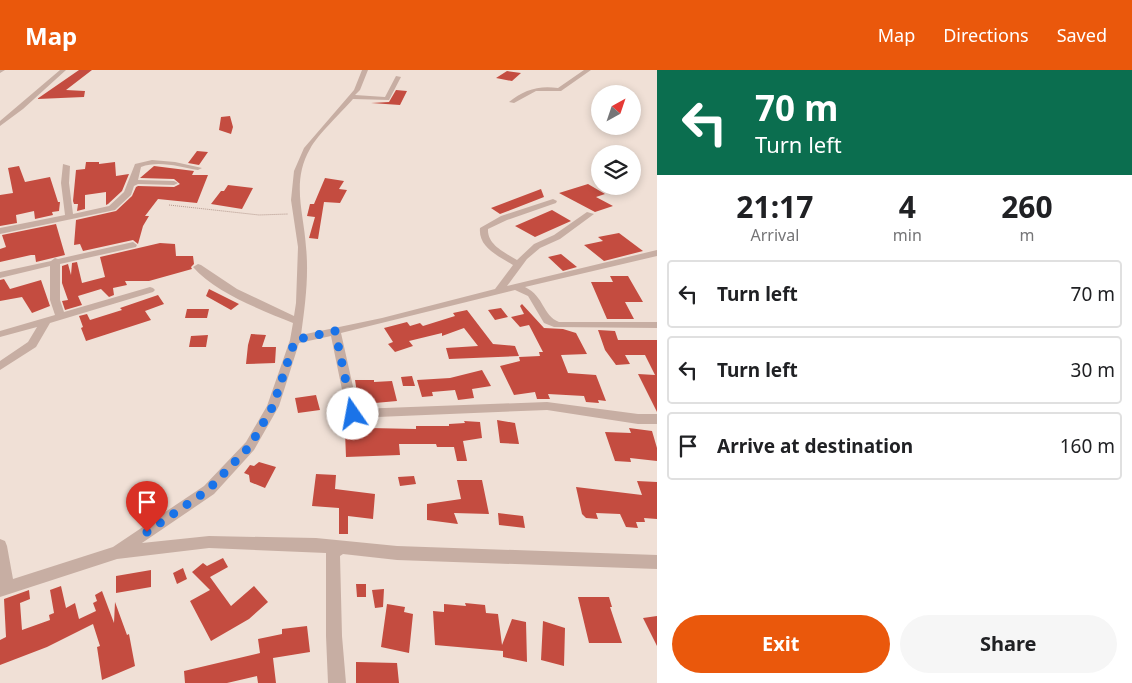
<!DOCTYPE html>
<style>
body{margin:0;font-family:"Noto Sans",sans-serif;background:#f6f6f6;color:#202124;height:100vh;display:flex;flex-direction:column;font-size:19px;white-space:nowrap}
*{box-sizing:border-box;margin:0}
p{font-size:16px;color:#757577}
.icon{flex:none;width:28px;height:28px;fill:none;stroke:currentColor;stroke-width:2;stroke-linecap:round;stroke-linejoin:round}
.map{position:relative;flex:1;overflow:hidden}
.drawer{display:flex;flex-direction:column;background:#fff;width:475px}
.drawer>*{flex:none}
.top-card{background:#0b6e4f;color:#fff;overflow:hidden}
.needle{width:32px;rotate:40deg}
.buttons{position:absolute;left:591px;top:15px;display:grid;gap:10px}
.buttons a{display:grid;place-items:center;width:50px;height:50px;border-radius:50%;background:#fff;box-shadow:0 2px 8px #0003;font-size:25px}
.pin{position:absolute;display:grid;place-items:center;width:42px;height:42px;color:#fff;margin:-51px -21px;border-radius:50% 50% 50% 0;rotate:-45deg;box-shadow:0 0 5px #0007}
.pin .icon{rotate:45deg}
.me{position:absolute;width:55px;margin:-28px;rotate:348deg;stroke-linejoin:round;filter:drop-shadow(0 0 4px #0008)}
.turn{display:flex;align-items:center;gap:18px;height:105px;padding:0 15px;font-size:22px}
.turn .icon{width:65px;height:65px;stroke-width:2.5}
.turn b{display:block;font-size:35px;line-height:42px}
.eta{display:flex;justify-content:space-evenly;align-items:center;height:85px;text-align:center}
.eta b{font-size:30px;font-weight:700;line-height:35px}
.button{display:flex;gap:10px;margin-top:auto;padding:10px 15px}
.button a{flex:1;height:58px;border-radius:30px;background:#ea580c;color:#fff;font-size:20px;font-weight:700;line-height:58px;text-align:center}
.button a+a{background:#f6f6f6;color:#202124}
ul{padding:0;list-style:none}
li{display:flex;align-items:center;gap:15px;height:68px;margin:0 10px 8px;padding:0 5px;border:2px solid #e0e0e0;border-radius:5px}
li div{flex:1}
li b{display:block;font-size:19px}
li em{font-style:normal}
header{display:flex;align-items:center;gap:30px;box-sizing:border-box;height:70px;padding:0 25px;background:#ea580c;color:#fff}
header strong{font-size:24px}
nav{display:flex;gap:28px;margin-inline-start:auto;font-size:18px}
main{display:flex;flex:1;min-height:0}
.map>svg:first-child{display:block}
</style>
<header>
<strong>Map</strong>
<nav><a>Map</a><a>Directions</a><a>Saved</a></nav>
</header>
<main>
<div class="map">
<svg width="657" height="613" viewBox="0 0 657 613">
<rect width="100%" height="100%" fill="#f0e0d6"/>
<path fill="#c44c40" d="M79 0H92L66 20 85 21 84 27 37 29Z
M507 1 521 3 512 11 496 8Z
M396 20 407 21 400 35 371 33 389 32Z
M230 46 233 57 231 64 219 60 221 47Z
M197 81 208 82 199 95 188 93Z
M86 92H99V94L115 92 116 106 129 104 122 121 108 134 106 135V122L85 125V139L77 141 78 134H74L73 131 76 100 85 99Z
M19 96 25 112 50 107 58 132H60L59 141 52 142 53 145 35 149 34 141 16 145 17 153 0 156V125L13 123 8 98Z
M154 96 194 101 192 105H208L197 133 158 129 145 146H149L143 156 138 174 133 170 83 181 80 174 74 175 76 150 116 141 132 126 136 117 138 116 174 117 180 114 174 109 140 108Z
M325 108 344 111 339 119 347 120 340 133 324 132 318 169 309 168 315 147 307 146 310 134H314Z
M588 114 605 124 596 127 613 136 595 142 559 123Z
M228 115 253 118 242 139 211 134 221 121H224Z
M541 119 544 127 500 144 491 138Z
M552 140 571 151 535 167 515 156Z
M56 154 65 185 36 192 35 185H31L0 192V179L6 177 2 165Z
M619 163 643 181 604 191 584 175 603 171 598 167Z
M160 173 175 174 176 186H193L194 194 191 197 192 199 149 211H125L127 215 113 218 114 225 109 227 101 219 78 226 82 235 65 240 62 231 68 230 62 213V196L68 194 71 205 72 193 77 192 82 213 105 207 100 187Z
M561 184 577 197 563 201 548 187Z
M610 206H628L643 232H625L634 249H607L591 212H613Z
M4 209 10 219 41 210 50 236 32 243 22 227 0 231V210Z
M209 219 239 234 231 240 206 226Z
M158 225 164 234 145 241 151 250 86 271 81 258 83 257 79 246 87 244 90 250 122 240 120 238Z
M522 234 544 258 563 259 576 263 587 284 561 285 568 303 596 305 606 331 598 330 599 333 586 332 584 326 548 324 550 329H537L535 322 514 325 500 296 520 291 519 287 540 286 539 282H543L529 255 520 257 511 247 524 244 520 236Z
M501 238 508 247 495 250 488 240Z
M187 239H209L207 248H185Z
M467 240 493 274 515 276 519 286 449 289 446 278 478 276 464 258 442 266V263L409 271 413 276 395 282 388 274 393 272 384 258 407 252 410 256 420 253 423 256 455 246 453 243Z
M598 260 615 261 618 270H657V342L638 304 655 305 645 285H625L630 294 616 295 605 280Z
M251 264 266 265 262 277H276L275 293 246 294 248 275Z
M208 265 206 277H189L191 266Z
M482 300 491 316 472 319 474 328 458 330 455 320 432 322 433 326 422 327 417 310 450 308Z
M412 306 415 316H403L401 307Z
M355 310H374V312L392 311 397 331 375 333 373 329H358Z
M316 325 320 340 298 343 295 328Z
M497 350 515 353 519 374 500 373Z
M464 351 480 352 482 368 463 371 467 391H457L454 377H437L436 374H399L400 385 346 387 345 362H370V358L416 359V356H449V354L465 353Z
M629 358 652 361 657 378V391L630 388 631 392 615 391 605 362 631 363Z
M259 392 276 397 265 418 250 412 249 405 244 403 250 395 254 396Z
M316 404 336 405 335 419 375 424 373 449 348 446V464H339V438L312 436Z
M414 406 416 414 400 416 398 407Z
M457 410H482L489 444 454 443 458 454 427 450V434L461 429Z
M637 411 657 412V449L644 448 645 452H636L638 458 626 457 620 444 596 443 598 449 586 448 582 444 576 417 642 425Z
M498 443 523 446 525 458 499 455Z
M223 488 228 497 210 507 231 536 254 516 268 532 249 549 211 571 190 531 210 520 192 502 203 493 207 496Z
M183 498 187 509 177 514 173 503Z
M151 500V517L116 523V506Z
M356 514H366V527H357Z
M61 516 66 538 75 533 79 549 96 541 93 533 97 531 95 525 102 521 114 553 115 532 127 565 129 564 135 596 102 610 97 577 100 576 93 554 47 577 0 595V570L6 567 4 529 29 520 30 529 20 533 22 560 50 550 49 545 54 543 50 520Z
M384 519 383 537 375 538 372 520Z
M578 527H609L612 537H610L622 573H589Z
M465 533 485 535 486 543 498 544 502 575 512 549 526 552 527 592 503 587V581L435 575 433 541 444 542V534L466 536Z
M387 534 405 537 404 542 413 544 409 583 381 577Z
M657 546V576L643 548Z
M543 551 565 558 564 596 541 590Z
M307 556 310 582 273 588 276 613H258L257 606 227 613H185L184 601 260 583 258 569 282 564V559Z
M356 592 397 593 399 613H356Z"/>
<g fill="none" stroke-linecap="round" stroke-linejoin="round">
<path stroke="#b3988d" stroke-width="1" stroke-dasharray="1 1" stroke-linecap="butt" d="M169 135 259 145 288 144"/>
<path fill="#c7aea3" fill-rule="evenodd" d="M0 0H5L0 3Z
M60 0H66L23 39 0 56V51Z
M362 0H368L360 20 355 25 385 27 396 6 401 7 389 30 353 29C341 43 318 64 310 79 291 112 304 143 306 177 309 206 305 236 301 265L382 248 495 219 513 195C499 186 478 178 480 158L501 146 553 129 557 131 556 133 507 150 488 159C487 175 506 183 517 190L534 174 554 165 587 142 594 144 560 169 540 178 527 189 507 216 657 180V186L525 217C545 227 542 245 559 252H657V258L554 257 544 253 528 226 515 220 341 263 358 339 547 332 638 344H657V354H638L547 340 353 348 349 347 347 344 331 266 299 273 279 336 254 380 214 424 142 473 209 466 316 468 397 476 657 485V499L397 490 343 484 340 486 342 566 346 613H328L326 566V483L209 478 117 489 0 527V469L5 471 7 476 13 509 113 477 204 416 246 372 267 336 290 270 293 253C261 240 216 223 193 197L198 194 201 195 237 219 294 246 296 233 298 177 291 130 294 101 304 78 354 20Z
M584 0H591L561 21H536L514 33 509 32C523 20 539 15 558 18Z
M152 90 175 92 202 98 198 100C180 97 159 90 141 97L138 110 174 111 178 113 174 115 138 114 134 116 131 125 115 140 0 164V158L65 145 61 113 63 94 70 96 69 113 73 144 109 136 124 122 135 94Z
M133 172 137 175 136 177 60 194V230L64 242 150 217 153 218 155 220 153 222 50 253 36 277 0 300V291L28 272 37 257 0 267V261L55 245 50 230V196L0 208V202L51 191 55 188 58 189Z"/>
</g>
<g fill="none" stroke-linecap="round" stroke-linejoin="round">
<path stroke="#1a73e8" stroke-width="9" stroke-dasharray="0 16.2" d="M147 462 208 420 250 376 273 336 295 270 335 261 353 344"/>
</g>
</svg>
<div class="buttons">
<a><svg class="needle" viewBox="-14 -14 28 28"><path d="M0-13l5 13h-10z" fill="#e53935"/><path d="M0 13l5-13h-10z" fill="#757577"/></svg></a>
<a><svg class="icon" aria-label="layers" viewBox="0 0 24 24"><path d="M12 4l9 5-9 5-9-5zM3 14l9 5 9-5"/></svg></a>
</div>
<div class="pin" style="left:147px;top:462px;background:#d93025"><svg class="icon" aria-label="arrive" viewBox="0 0 24 24"><path d="M6 21V4h12l-3 4 3 4H6"/></svg></div>
<svg class="me" style="left:353px;top:344px" viewBox="-20 -20 40 40"><circle r="19" fill="#fff"/><path d="M0-13L10 11 0 6-10 11z" fill="#1a73e8"/></svg>
</div>
<section class="drawer">
<div class="top-card">
<div class="turn"><svg class="icon" aria-label="left" viewBox="0 0 24 24"><path d="M17 20v-9H6M10 6l-5 5 5 5"/></svg><div><b>70 m</b>Turn left</div></div>
</div>
<div class="eta">
<div><b>21:17</b><p>Arrival</p></div>
<div><b>4</b><p>min</p></div>
<div><b>260</b><p>m</p></div>
</div>
<ul>
<li><svg class="icon" aria-label="left" viewBox="0 0 24 24"><path d="M17 20v-9H6M10 6l-5 5 5 5"/></svg><div><b>Turn left</b></div><em>70 m</em></li>
<li><svg class="icon" aria-label="left" viewBox="0 0 24 24"><path d="M17 20v-9H6M10 6l-5 5 5 5"/></svg><div><b>Turn left</b></div><em>30 m</em></li>
<li><svg class="icon" aria-label="arrive" viewBox="0 0 24 24"><path d="M6 21V4h12l-3 4 3 4H6"/></svg><div><b>Arrive at destination</b></div><em>160 m</em></li>
</ul>
<div class="button"><a>Exit</a><a>Share</a></div>
</section>
</main>
